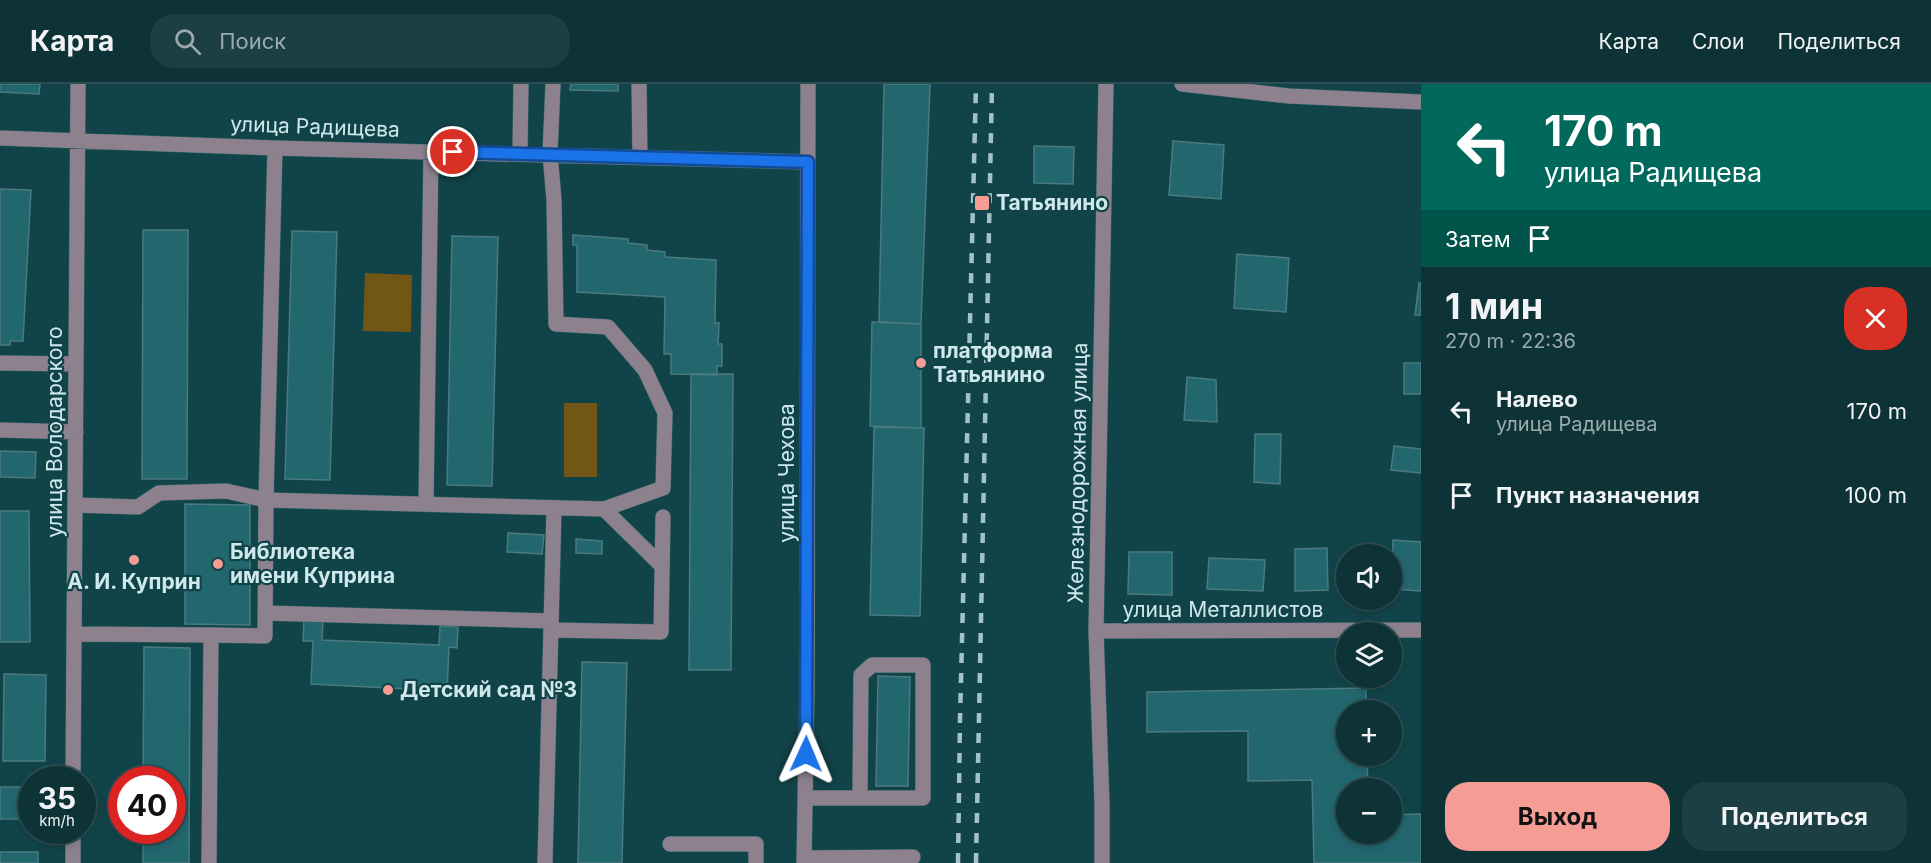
<!DOCTYPE html>
<html lang="ru">
<meta charset="utf-8">
<style>
body{margin:0;font-family:Inter,sans-serif;background:#1b3f42;color:#f1f3f6;height:100vh;display:flex;flex-direction:column;font-size:22px;white-space:nowrap}
*{box-sizing:border-box;margin:0}
p{font-size:20px;color:#9aaaad}
.icon{flex:none;width:33px;height:33px;fill:none;stroke:currentColor;stroke-width:2;stroke-linecap:round;stroke-linejoin:round}
.map{position:relative;flex:1;overflow:hidden}
.panel{display:flex;flex-direction:column;background:#0d3337;width:510px}
.panel>*{flex:none}
.top-card{background:#00695c;color:#fff;overflow:hidden}
.tools{position:absolute;left:1336px;top:460px;display:grid;gap:12px}
.tools a{display:grid;place-items:center;width:66px;height:66px;border-radius:50%;background:#0d3337;box-shadow:0 3px 9px #0003,0 0 0 2px #2d4e52;font-size:30px}
.speed{position:absolute;left:18px;top:682px;display:flex;gap:12px;font-size:30px;font-weight:700;text-align:center}
.speed>*{display:grid;place-content:center;width:78px;height:78px;border-radius:50%;background:#0d3337;box-shadow:0 3px 9px #0003,0 0 0 2px #2d4e52;line-height:1}
.speed small{font-size:15px;font-weight:400}
.speed .limit{border:9px solid #d22;background:#fff;color:#111}
.pin{position:absolute;display:grid;place-items:center;width:51px;height:51px;color:#fff;margin:-26px;border:3px solid #fff;border-radius:50%;box-shadow:0 2px 6px #0007}
.me{position:absolute;width:66px;margin:-33px;rotate:1deg;stroke-linejoin:round;filter:drop-shadow(0 0 4px #0008)}
.turn{display:flex;align-items:center;gap:21px;height:126px;padding:0 24px;font-size:27px}
.turn .icon{width:78px;height:78px;stroke-width:2.5}
.turn b{display:block;font-size:42px;line-height:51px}
.then{display:flex;align-items:center;height:57px;padding:0 24px;background:#0003;gap:12px;font-size:22px}
.round{display:grid;place-items:center;flex:none;width:63px;height:63px;border-radius:24px;background:#1b3f42}
.summary{display:flex;align-items:center;justify-content:space-between;height:102px;padding:0 24px}
h1{font-size:36px;font-weight:700;line-height:45px}
.primary-button{display:flex;gap:12px;margin-top:auto;padding:12px 24px}
.primary-button a{flex:1;height:69px;border-radius:24px;background:#f59c95;color:#111;font-size:24px;font-weight:700;line-height:69px;text-align:center}
.primary-button a+a{background:#1b3f42;color:#f1f3f6}
ul{padding:0;list-style:none}
li{display:flex;align-items:center;gap:18px;height:84px;padding:0 24px}
li div{flex:1}
li b{display:block;font-size:22px}
li em{font-style:normal}
header{display:flex;align-items:center;gap:36px;box-sizing:border-box;height:84px;padding:0 30px;background:#0d3337;border-bottom:2px solid #2d4e52}
header strong{font-size:28px}
nav{display:flex;gap:33px;margin-inline-start:auto;font-size:21px}
.search{width:420px;height:54px;background:#1b3f42;display:flex;align-items:center;gap:15px;box-sizing:border-box;padding:0 21px;border-radius:24px;color:#9aaaad;font-size:22px}
main{display:flex;flex:1;min-height:0}
.map>svg:first-child{display:block}
</style>
<header>
<strong>Карта</strong>
<div class="search"><svg class="icon" aria-label="search" viewBox="0 0 24 24"><circle cx="10" cy="10" r="6"/><path d="M15 15l6 6"/></svg>Поиск</div>
<nav><a>Карта</a><a>Слои</a><a>Поделиться</a></nav>
</header>
<main>
<div class="map">
<svg width="1421" height="779" viewBox="0 0 1421 779">
<rect width="100%" height="100%" fill="#114449"/>
<path fill="#715616" d="M365 189 412 191 411 248 363 247Z
M564 319H597V393H564Z"/>
<path fill="#23676e" stroke="#4a7a7f" stroke-width="1.5" d="M0 0H40L39 10 0 8Z
M571 0H618V7L570 6Z
M884 0H930L921 240 879 238Z
M1173 57 1224 61 1221 115 1169 111Z
M1034 62 1074 63 1073 100 1034 99Z
M0 105 31 106 23 257H10V261H0Z
M143 146H188L187 395H142Z
M292 147 337 148 330 396 285 395Z
M573 151 628 155V159L647 161V166L665 168V173L716 176 715 239H719L718 260H722V282H717V291L671 290V270H664L665 213 577 208V161H573Z
M452 152 498 153 492 402 447 401Z
M1237 170 1289 174 1286 228 1234 224Z
M1419 199H1421V231H1415Z
M872 238 921 240V344L870 342Z
M1404 279H1421V310H1404Z
M691 290H733L731 586H689Z
M1187 293 1216 296 1217 338 1184 336Z
M874 343 924 344 920 532 870 531Z
M1255 350H1281L1280 400 1254 398Z
M1394 362 1421 365V389L1391 386Z
M0 367 36 368 35 394 0 393Z
M185 420 250 421V541L185 540Z
M0 427H29L30 558H0Z
M508 449 544 451 542 470 507 468Z
M576 455 602 457V470L576 469Z
M1393 456 1421 458V507L1392 505Z
M1327 464 1328 506 1295 507V465Z
M1129 468H1172V511L1128 510Z
M1209 474 1265 476 1263 507 1207 505Z
M304 535 323 536 322 556 439 561 440 542 458 543 457 564 449 563 447 607 311 600 313 557H303Z
M144 563 190 564 189 779H143V747H172V696H143Z
M582 578 627 579 622 779H578Z
M4 590 46 591 45 677H3Z
M878 592 910 593 908 702H876Z
M1366 604V627H1347V672H1367L1368 705H1347V750H1392V731L1421 730V779H1314L1312 696 1248 697V647L1147 648V608Z
M0 703H32V735H0Z
M0 768H38V779H0Z"/>
<g fill="none" stroke-linecap="round" stroke-linejoin="round">
<defs>
<path id="minor" d="M639 0 640 73
M1182 0 1289 12 1421 18
M0 54 275 64 808 78
M520 69 521 0
M0 279 76 280
M0 346 76 348
M426 420 431 67
M75 421 138 423 159 409 226 407 266 416 604 425 663 404 665 329 645 286 608 243 556 240 554 116 550 70 553 0
M604 425 662 482
M265 529 551 537
M551 546 661 548 663 433
M1096 547 1421 546
M74 550 211 551 209 779
M211 551 265 552 266 416 275 64
M73 696 78 0
M805 714H923V581H872L861 591 860 714
M670 760H756V779
M804 774 913 773
M73 779V747
M545 779 554 425
M804 779 807 605 808 0
M1102 779V719L1096 547 1106 0"/>
</defs>
<use href="#minor" stroke="#336266" stroke-width="16"/>
<use href="#minor" stroke="#8d818e" stroke-width="15"/>
<path stroke="#a3c2c5" stroke-width="4.5" stroke-dasharray="10 10" stroke-linecap="butt" d="M958 779 960 636 976 0
M976 779 992 0"/>
</g>
<g fill="none" stroke-linecap="round" stroke-linejoin="round">
<defs>
<path id="route" d="M453 68 808 78 806 670"/>
</defs>
<use href="#route" stroke="#114b97" stroke-width="15"/>
<use href="#route" stroke="#1a73e8" stroke-width="10"/>
</g>
<g fill="#f59c95" stroke="#114449" stroke-width="2">
<rect x="974" y="111" width="16" height="16" rx="3"/>
<circle cx="921" cy="279" r="6"/>
<circle cx="134" cy="476" r="6"/>
<circle cx="218" cy="480" r="6"/>
<circle cx="388" cy="606" r="6"/>
</g>
<g text-anchor="middle" stroke-width="4.5" stroke-linejoin="round" paint-order="stroke">
<g font-size="21" fill="#cfe8eb" stroke="#114449">
<text transform="translate(315 43) rotate(2)" y="7">улица Радищева</text>
<text transform="translate(55 348) rotate(-90)" y="7">улица Володарского</text>
<text transform="translate(787 389) rotate(-90)" y="7">улица Чехова</text>
<text transform="translate(1078 389) rotate(-89)" y="7">Железнодорожная улица</text>
<text x="1223" y="533">улица Металлистов</text>
</g>
<g font-size="21" font-weight="bold" fill="#cfe8eb" stroke="#114449" text-anchor="start">
<text x="996" y="126">Татьянино</text>
<text x="933" y="274">платформа<tspan x="933" dy="24">Татьянино</tspan></text>
<text x="230" y="475">Библиотека<tspan x="230" dy="24">имени Куприна</tspan></text>
<text x="134" y="505" text-anchor="middle">А. И. Куприн</text>
<text x="400" y="613">Детский сад №3</text>
</g>
</g>
</svg>
<div class="tools">
<a><svg class="icon" aria-label="sound" viewBox="0 0 24 24"><path d="M4 9h4l5-4v14l-5-4H4zM17 9q2 3 0 6"/></svg></a>
<a><svg class="icon" aria-label="layers" viewBox="0 0 24 24"><path d="M12 4l9 5-9 5-9-5zM3 14l9 5 9-5"/></svg></a>
<a>+</a>
<a>−</a>
</div>
<div class="speed"><div>35<small>km/h</small></div><div class="limit">40</div></div>
<div class="pin" style="left:453px;top:68px;background:#d93025"><svg class="icon" aria-label="arrive" viewBox="0 0 24 24"><path d="M6 21V4h12l-3 4 3 4H6"/></svg></div>
<svg class="me" style="left:806px;top:670px" viewBox="-20 -20 40 40"><path d="M0-17L14 15 0 8-14 15z" fill="#1a73e8" stroke="#fff" stroke-width="4"/></svg>
</div>
<section class="panel">
<div class="top-card">
<div class="turn"><svg class="icon" aria-label="left" viewBox="0 0 24 24"><path d="M17 20v-9H6M10 6l-5 5 5 5"/></svg><div><b>170 m</b>улица Радищева</div></div>
<div class="then">Затем<svg class="icon" aria-label="arrive" viewBox="0 0 24 24"><path d="M6 21V4h12l-3 4 3 4H6"/></svg></div>
</div>
<div class="summary"><div><h1>1 мин</h1><p>270 m · 22:36</p></div><a class="round" style="background:#d93025;color:#fff"><svg class="icon" aria-label="close" viewBox="0 0 24 24"><path d="M6 6l12 12M18 6L6 18"/></svg></a></div>
<ul>
<li><svg class="icon" aria-label="left" viewBox="0 0 24 24"><path d="M17 20v-9H6M10 6l-5 5 5 5"/></svg><div><b>Налево</b><p>улица Радищева</p></div><em>170 m</em></li>
<li><svg class="icon" aria-label="arrive" viewBox="0 0 24 24"><path d="M6 21V4h12l-3 4 3 4H6"/></svg><div><b>Пункт назначения</b></div><em>100 m</em></li>
</ul>
<div class="primary-button"><a>Выход</a><a>Поделиться</a></div>
</section>
</main>
